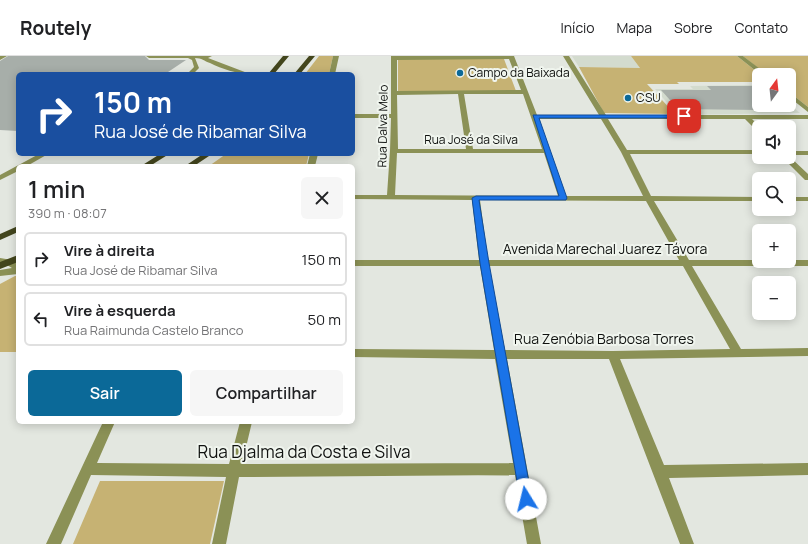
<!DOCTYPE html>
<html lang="pt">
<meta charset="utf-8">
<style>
body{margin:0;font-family:Manrope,sans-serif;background:#f6f6f6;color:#202124;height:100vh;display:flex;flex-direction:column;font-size:15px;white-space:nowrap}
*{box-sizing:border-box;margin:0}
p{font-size:13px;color:#757577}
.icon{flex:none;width:22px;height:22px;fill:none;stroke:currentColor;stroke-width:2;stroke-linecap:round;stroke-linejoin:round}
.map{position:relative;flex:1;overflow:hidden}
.side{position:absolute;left:16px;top:108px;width:339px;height:260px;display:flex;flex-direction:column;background:#fff;border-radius:6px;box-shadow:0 2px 10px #0003}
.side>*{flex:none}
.top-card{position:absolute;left:16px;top:16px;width:339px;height:84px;border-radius:6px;box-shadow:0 2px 10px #0003;background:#1a4fa0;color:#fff;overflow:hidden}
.needle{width:26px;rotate:15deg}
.buttons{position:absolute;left:752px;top:12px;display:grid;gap:8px}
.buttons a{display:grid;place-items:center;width:44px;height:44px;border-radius:6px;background:#fff;box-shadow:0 2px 10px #0003;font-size:20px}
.pin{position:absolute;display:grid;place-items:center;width:34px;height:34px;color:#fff;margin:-17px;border-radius:8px;box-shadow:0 2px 6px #0006}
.me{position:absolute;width:44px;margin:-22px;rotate:351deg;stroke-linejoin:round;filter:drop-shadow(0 0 3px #0008)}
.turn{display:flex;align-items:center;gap:14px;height:84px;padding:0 12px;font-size:18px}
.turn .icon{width:52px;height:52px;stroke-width:2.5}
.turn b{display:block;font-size:28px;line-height:34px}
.round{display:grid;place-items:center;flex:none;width:42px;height:42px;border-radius:6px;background:#f6f6f6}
.summary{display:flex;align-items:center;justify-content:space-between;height:68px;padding:0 12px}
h1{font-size:24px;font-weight:600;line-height:30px}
.primary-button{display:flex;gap:8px;margin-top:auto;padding:8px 12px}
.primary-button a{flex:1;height:46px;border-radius:6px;background:#0b6998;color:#fff;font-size:16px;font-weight:600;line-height:46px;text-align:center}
.primary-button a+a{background:#f6f6f6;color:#202124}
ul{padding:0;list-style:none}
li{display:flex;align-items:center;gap:12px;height:54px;margin:0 8px 6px;padding:0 4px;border:2px solid #e0e0e0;border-radius:6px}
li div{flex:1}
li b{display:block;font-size:15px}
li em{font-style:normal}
header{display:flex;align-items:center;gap:24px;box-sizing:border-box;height:56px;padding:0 20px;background:#fff;border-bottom:1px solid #e0e0e0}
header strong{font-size:19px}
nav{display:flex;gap:22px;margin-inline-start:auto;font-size:14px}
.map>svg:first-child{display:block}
</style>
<header>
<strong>Routely</strong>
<nav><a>Início</a><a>Mapa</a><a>Sobre</a><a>Contato</a></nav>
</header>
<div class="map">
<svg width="808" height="488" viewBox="0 0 808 488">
<rect width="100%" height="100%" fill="#e3e7e0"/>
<path fill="#d3dbce" d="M572 0H631L640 12 579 11Z
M759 29V49L789 48 800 57 678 59 655 33H693L690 30Z"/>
<path fill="#c6b273" d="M319 0H333L329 18H305Z
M631 0H737L761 19H759V26H677L679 28H647L675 58 604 57 579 11 640 12Z
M743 0H808V51L789 36V19H767Z
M398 3H504L516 35 398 36Z
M226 98H309L306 110H209Z
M15 220H18V296H0V228Z
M100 425H224L210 488H73Z"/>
<path fill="#a7aea9" d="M8 0H145L149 4H186L165 18H18V75L0 74V5Z
M707 30H759V54L678 53 661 34H711Z"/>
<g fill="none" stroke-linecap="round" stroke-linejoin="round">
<path fill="#8b9156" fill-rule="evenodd" d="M0 0H7L0 4Z
M146 0H212L208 2 250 18C237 18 222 13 210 7 204 5 202 2 195 2L199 12 193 18H187L194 11 192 4 188 2H149Z
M333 0H339L335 18H329Z
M391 0H514L537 59H599L563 0H569L606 59H808V63H752L760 71 759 76 757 75 745 63H608L627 94H759V98H630L651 140 759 141V145H654L689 204H808V210H692L741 293 808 292V300L620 303 664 409 808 407V419L669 422 694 488H680L609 303H507L541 488H527L515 419 239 421 226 488H212L226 421 91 419 61 488H46L103 366H115L97 407 229 408 240 366H252L242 408 513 407 495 303 353 301V293L494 294 480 210H353V204H479L472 144 353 143V139H387L390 95 391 62H353V58H391ZM509 3 521 34 397 35V4ZM458 38 466 93H398L397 39ZM464 38H523L542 93H473ZM539 63H601L621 96 643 140H566ZM397 97H544L558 140 395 139ZM480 144 646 145 679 204H488ZM489 210H683L730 293 613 295 505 294Z
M737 0H743L768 19H761Z
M789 36 808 51V56L789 41Z
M789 95H808V99H789Z
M39 98H48L27 110H18V115L0 124V119Z
M310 98H318L315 110H307Z
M789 100 808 118V124H805L782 101Z
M789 141H808V145H789Z
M0 202 12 204 18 208V218L0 220V214L12 212 7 209 0 208Z"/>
<path fill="#43461d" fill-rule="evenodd" d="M283 0H289L274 18H268Z
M309 0H315L300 18H294Z
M160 98H169L150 110H141Z
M203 98H212L194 110H185Z
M18 170V176L0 184V178Z
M18 199V206L0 213V206Z"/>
</g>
<path fill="#1a73e8" stroke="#114b97" d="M533 59H684L687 60 684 62H539L567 142 566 144H479L489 207 532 443 531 447 526 449 522 447 520 443 480 207 472 142 476 140H559Z"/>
<g fill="#0b6998" stroke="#f0f5ee" stroke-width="1.5">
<circle cx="460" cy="17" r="4"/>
<circle cx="628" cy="42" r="4"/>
</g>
<g text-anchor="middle" stroke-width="4" stroke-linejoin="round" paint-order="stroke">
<g font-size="12" fill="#101210" stroke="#f0f5ee" text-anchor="start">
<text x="468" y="21">Campo da Baixada</text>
<text x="636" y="46">CSU</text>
</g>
<g font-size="12" fill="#101210" stroke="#f0f5ee">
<text transform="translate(383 70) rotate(-89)" y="4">Rua Dalva Melo</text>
<text x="471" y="88">Rua José da Silva</text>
</g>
<g font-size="14" fill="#101210" stroke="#f0f5ee">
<text x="605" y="198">Avenida Marechal Juarez Távora</text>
<text x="604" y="288">Rua Zenóbia Barbosa Torres</text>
</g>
<g font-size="17" fill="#101210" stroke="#f0f5ee">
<text x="304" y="402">Rua Djalma da Costa e Silva</text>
</g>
</g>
</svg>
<div class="buttons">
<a><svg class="needle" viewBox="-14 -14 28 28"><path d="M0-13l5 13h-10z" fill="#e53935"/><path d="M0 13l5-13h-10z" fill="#757577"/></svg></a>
<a><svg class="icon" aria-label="sound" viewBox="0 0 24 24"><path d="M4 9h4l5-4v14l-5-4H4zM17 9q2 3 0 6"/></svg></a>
<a><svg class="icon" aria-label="search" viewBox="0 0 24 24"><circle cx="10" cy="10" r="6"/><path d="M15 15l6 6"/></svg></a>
<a>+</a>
<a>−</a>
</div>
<div class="pin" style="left:684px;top:60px;background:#d93025"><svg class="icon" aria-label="arrive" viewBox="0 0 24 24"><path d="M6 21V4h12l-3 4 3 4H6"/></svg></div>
<svg class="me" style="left:526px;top:443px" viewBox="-20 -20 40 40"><circle r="19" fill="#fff"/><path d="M0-13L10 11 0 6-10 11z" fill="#1a73e8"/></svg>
<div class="top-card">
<div class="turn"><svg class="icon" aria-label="right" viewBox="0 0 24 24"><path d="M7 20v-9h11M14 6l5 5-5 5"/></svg><div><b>150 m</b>Rua José de Ribamar Silva</div></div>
</div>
<section class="side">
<div class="summary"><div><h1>1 min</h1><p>390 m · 08:07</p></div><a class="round"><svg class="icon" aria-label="close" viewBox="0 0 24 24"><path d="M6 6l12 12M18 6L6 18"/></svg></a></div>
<ul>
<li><svg class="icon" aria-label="right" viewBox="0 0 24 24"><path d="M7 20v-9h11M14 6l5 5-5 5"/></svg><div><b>Vire à direita</b><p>Rua José de Ribamar Silva</p></div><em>150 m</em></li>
<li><svg class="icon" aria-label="left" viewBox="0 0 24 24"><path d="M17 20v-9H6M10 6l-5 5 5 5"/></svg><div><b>Vire à esquerda</b><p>Rua Raimunda Castelo Branco</p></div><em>50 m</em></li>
</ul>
<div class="primary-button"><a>Sair</a><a>Compartilhar</a></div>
</section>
</div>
